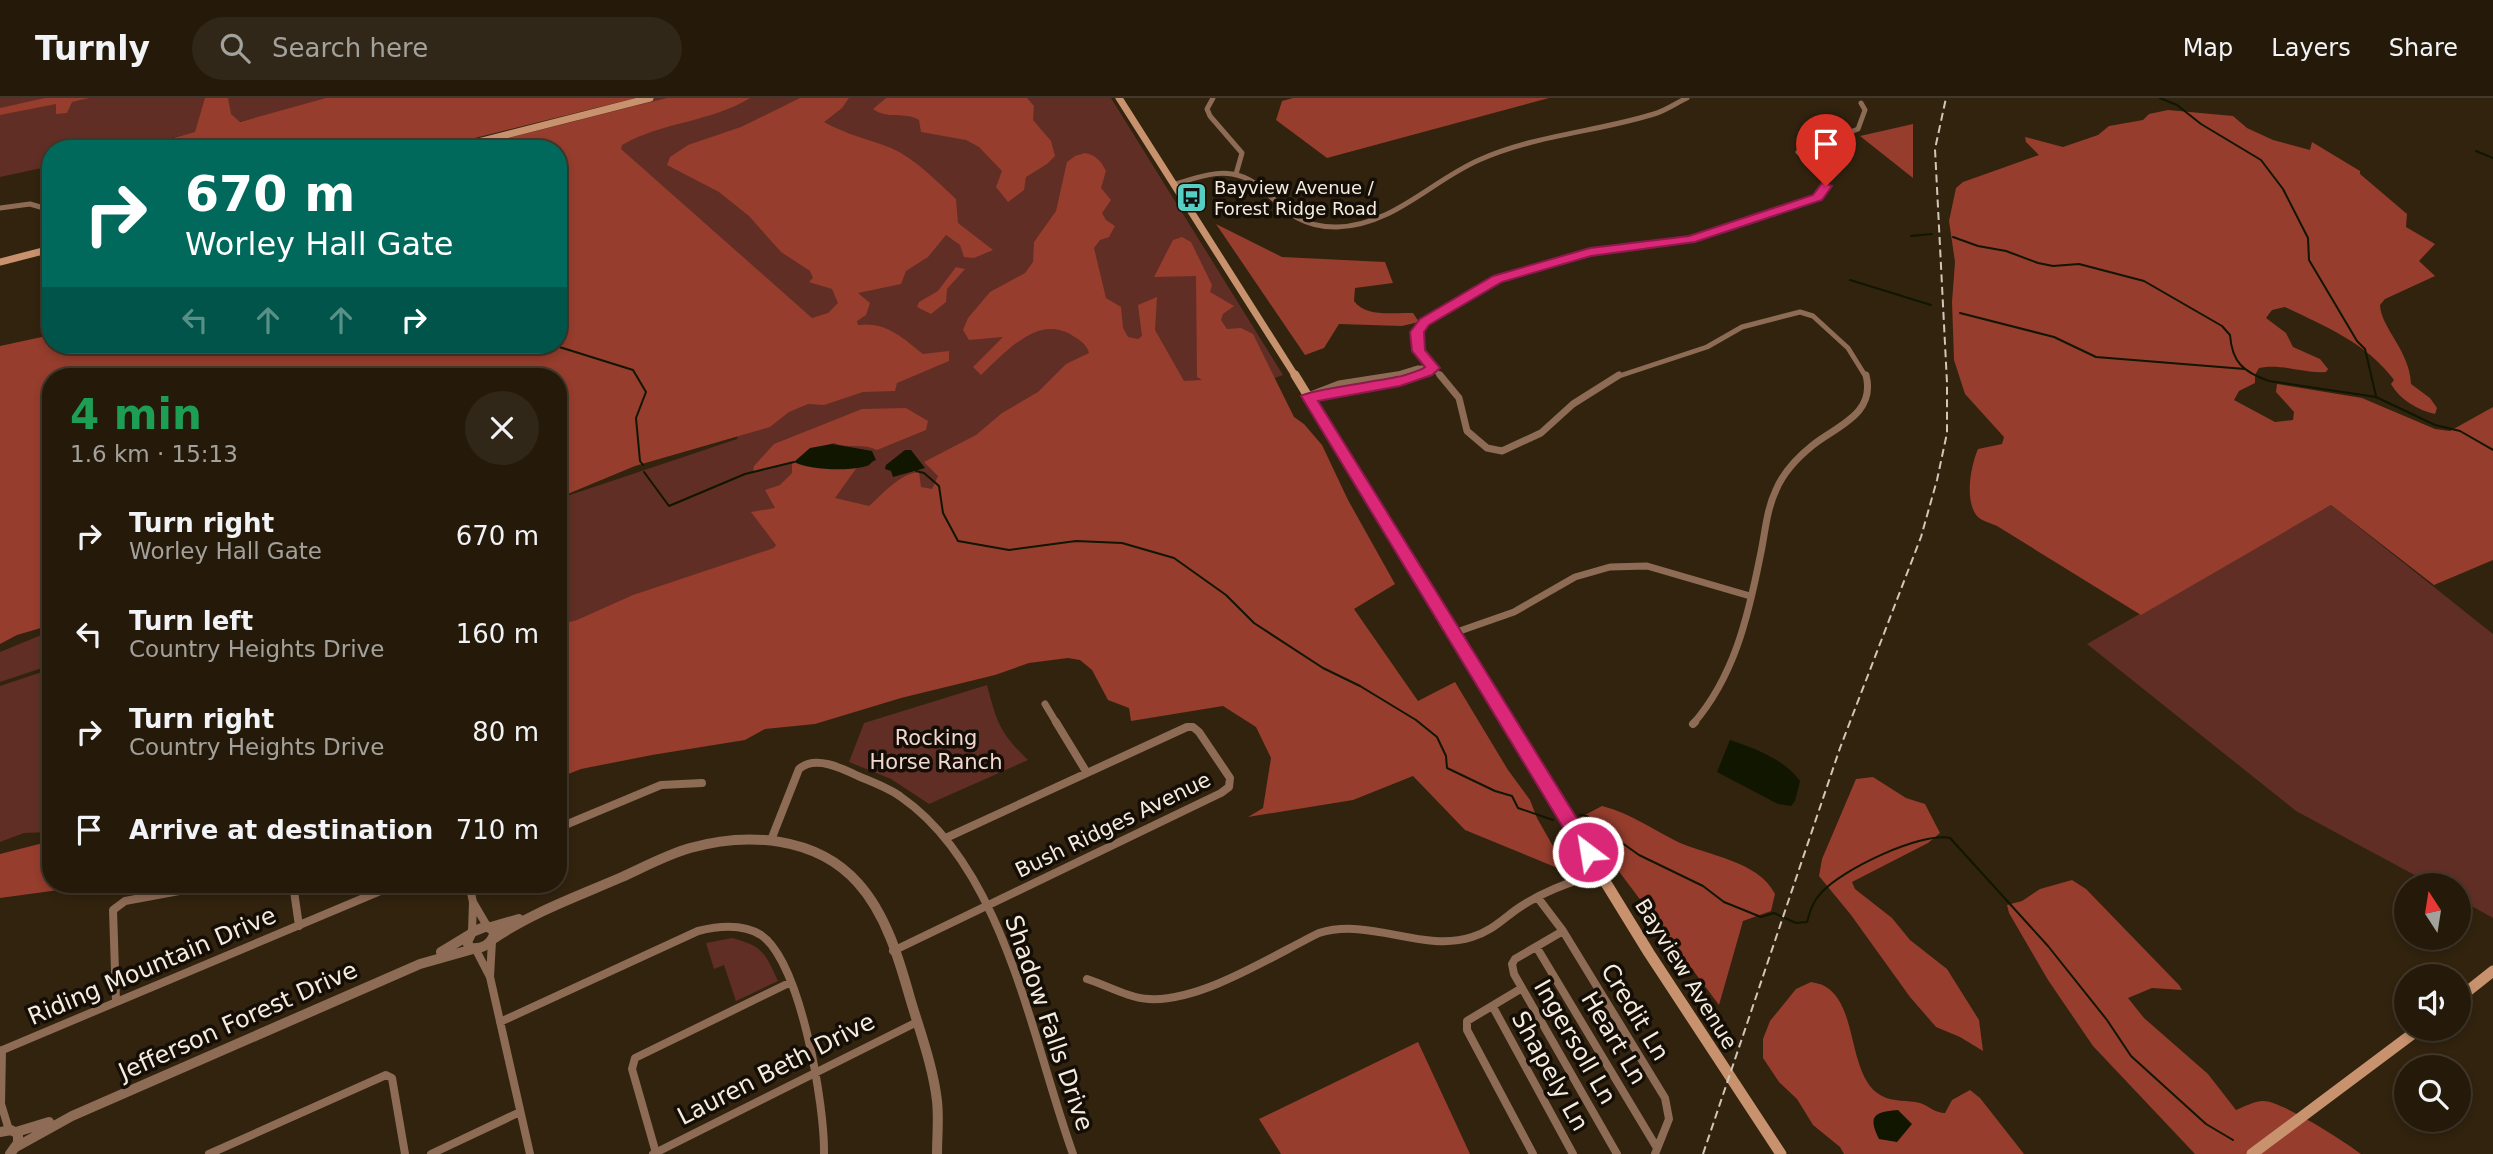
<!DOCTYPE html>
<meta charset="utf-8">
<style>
body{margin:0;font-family:"DejaVu Sans",sans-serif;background:#312718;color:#f1f3f6;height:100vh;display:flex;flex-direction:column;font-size:26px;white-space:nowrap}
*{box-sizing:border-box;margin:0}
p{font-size:23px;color:#a3a19c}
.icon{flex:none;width:38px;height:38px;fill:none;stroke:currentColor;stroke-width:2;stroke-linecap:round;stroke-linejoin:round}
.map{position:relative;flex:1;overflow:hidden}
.details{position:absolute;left:42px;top:270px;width:525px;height:525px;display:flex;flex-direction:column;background:#251a0a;border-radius:28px;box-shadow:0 4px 10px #0003,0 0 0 2px #42382b}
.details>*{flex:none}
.banner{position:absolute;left:42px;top:42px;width:525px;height:214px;border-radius:28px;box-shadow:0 4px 10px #0003,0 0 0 2px #42382b;background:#00695c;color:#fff;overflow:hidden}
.needle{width:46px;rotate:348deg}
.fabs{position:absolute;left:2394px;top:775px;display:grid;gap:14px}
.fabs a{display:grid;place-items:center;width:77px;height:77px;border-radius:50%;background:#251a0a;box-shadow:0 4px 10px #0003,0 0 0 2px #42382b;font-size:35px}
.pin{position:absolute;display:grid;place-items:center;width:60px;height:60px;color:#fff;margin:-72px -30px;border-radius:50% 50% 50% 0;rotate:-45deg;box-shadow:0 0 7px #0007}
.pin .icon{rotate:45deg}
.me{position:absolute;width:77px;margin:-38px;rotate:329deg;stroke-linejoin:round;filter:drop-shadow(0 0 5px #0008)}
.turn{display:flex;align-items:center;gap:24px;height:147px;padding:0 28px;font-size:32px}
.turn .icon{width:91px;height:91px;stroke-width:2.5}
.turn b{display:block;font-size:49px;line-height:60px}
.lanes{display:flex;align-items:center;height:66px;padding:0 28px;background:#0003;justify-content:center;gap:35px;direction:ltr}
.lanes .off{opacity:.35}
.round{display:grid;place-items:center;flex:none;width:74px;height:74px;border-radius:37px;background:#312718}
.overview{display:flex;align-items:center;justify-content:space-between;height:119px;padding:0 28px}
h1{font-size:42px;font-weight:700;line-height:52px;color:#1e9e55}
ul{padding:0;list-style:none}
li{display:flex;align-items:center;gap:21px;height:98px;padding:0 28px}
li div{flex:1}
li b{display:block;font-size:26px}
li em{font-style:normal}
header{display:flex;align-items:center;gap:42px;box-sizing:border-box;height:98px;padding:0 35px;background:#251a0a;border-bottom:2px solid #42382b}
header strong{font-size:33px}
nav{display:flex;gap:38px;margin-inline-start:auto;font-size:24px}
.search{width:490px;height:63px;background:#312718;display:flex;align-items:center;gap:18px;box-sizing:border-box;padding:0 24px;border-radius:38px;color:#a3a19c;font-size:26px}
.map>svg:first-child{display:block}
</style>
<header>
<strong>Turnly</strong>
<div class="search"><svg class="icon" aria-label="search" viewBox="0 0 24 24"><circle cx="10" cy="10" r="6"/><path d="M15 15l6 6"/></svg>Search here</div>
<nav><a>Map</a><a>Layers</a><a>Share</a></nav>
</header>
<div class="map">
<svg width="2493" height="1056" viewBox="0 0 2493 1056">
<rect width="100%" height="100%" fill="#31230e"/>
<path fill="#602e24" d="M0 0H339L126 51H51V68L0 79Z
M655 0H1111L1283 277 820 436 558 534V401L737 341 771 189 575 20Z
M2331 407 2493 536V820L2459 801V788L2433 787 2296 713 2087 546Z
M51 533V567L0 584V554Z
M51 571V734L24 735 0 744V588Z
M987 587C997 625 1000 635 1028 662L929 706 891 681 849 664 864 625Z
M732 840C763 848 765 855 778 883L736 903 724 867 714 871 706 845Z"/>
<path fill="#963d2d" d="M45 0H89L72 4 67 15 56 16V6L0 17V10Z
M205 0H228L231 16 240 24 326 0H636L431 51H133L195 34Z
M667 0H750C711 24 662 24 622 47L621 51 812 220 828 215 838 205 832 191 809 184 813 180 810 173 781 154 749 118 719 94 667 67 670 59 688 47 741 29 800 0H849L842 10 824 24C845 36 868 41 891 50 916 61 935 82 956 101L958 125 993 152 974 160 964 159 960 147 946 137 928 159 906 173 901 186 858 195 870 205 866 217 857 223 858 227C886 223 903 240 923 256L949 253V263L897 285 895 293 863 294 824 307 808 306 789 314 770 329 635 368 558 400V278H51V527L17 537 0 546V248L51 237V247H558V51L472 49Z
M886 0H1027L1034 8 1033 22 1051 43 1055 58 1047 66 1026 79 1024 92 1008 104 996 89 1002 73 979 49 966 42 921 34 919 22C905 13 887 22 873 11Z
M1293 0H1549L1327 60 1276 22 1282 3Z
M2168 12 2233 18 2247 30 2273 42 2310 52 2312 44 2360 73V76L2407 116 2406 129 2435 146 2419 163 2435 178 2385 201 2380 207C2381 230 2410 253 2411 286L2430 300 2437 310 2435 316C2418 312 2400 302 2391 286L2394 282C2368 246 2325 228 2285 209L2272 212 2266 220 2286 235 2293 249 2320 261 2328 271 2326 274C2303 276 2283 265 2259 270L2255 277V285L2239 293 2234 302 2275 324 2293 322 2294 314 2276 294 2277 286 2362 300 2435 331 2450 333 2493 309V462L2434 487 2331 407 2141 517 1997 428C1991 425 1981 423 1977 418 1964 402 1971 367 1978 351L2002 346 2004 339 1965 296 1954 262 1952 204 1955 164 1949 123 1956 90 1963 84 2039 57 2026 44 2025 39 2063 49 2098 37 2109 28 2143 22 2149 16Z
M1913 26V80L1860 38Z
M1085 55C1096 57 1101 63 1106 73L1101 90 1111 102 1102 115 1106 122 1115 128 1109 139 1100 142 1094 150 1106 200 1121 209 1123 230 1128 239 1138 241 1142 238 1138 207 1157 199 1155 232 1184 283 1202 282 1197 279 1196 178 1154 179 1173 142 1182 139 1191 144 1212 187 1210 194 1234 208 1223 216 1221 222 1227 231 1241 230 1253 236 1294 319 1304 326 1322 347 1348 402 1395 486 1354 511 1418 603 1455 584 1508 672 1530 702 1537 720 1562 764 1560 771 1465 732 1413 678 1353 702 1248 719 1263 710 1271 660 1256 629 1223 608 1131 623 1129 610 1108 602 1092 572 1080 562 1068 560 1029 565 995 577 901 600 815 626 765 631 745 642 652 657 581 671 558 680V527L577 522 633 497 774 450 776 447 751 414 775 410 765 392 780 387 792 375V364L753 374 754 368 774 346 862 311 906 310 928 323 926 332 877 352C864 345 848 351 834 345L810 352 858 368 835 400 869 408C884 395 899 376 919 374L921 389 932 391 938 378 924 364 976 337 1002 315 1038 294 1066 266 1089 255C1087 246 1078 241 1070 236 1036 217 1004 256 981 277L973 269 1003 239 969 242 963 232 968 220 990 194 1025 175 1033 164 1034 144 1056 113 1067 64 1075 58Z
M1216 126 1282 159 1385 164 1393 185 1355 190 1354 203C1366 220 1394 214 1413 215L1419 224 1402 228 1339 226 1324 250 1305 257Z
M956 169 965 171 947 191 946 204 931 216 917 209 919 204 938 193Z
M1873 679 1906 700 1925 706 1940 735 1928 745 1852 784 1855 791 1892 820 1910 842 1947 871 1979 922 1983 953 1960 939 1936 929 1910 899 1851 817 1819 778 1822 761 1856 681Z
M1602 708C1630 715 1652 731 1676 743 1707 758 1758 762 1775 796L1771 813 1743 823 1719 907 1579 720Z
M51 743V786H103L0 800V756Z
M2072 782 2086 791 2179 887 2182 892 2152 890 2128 900 2144 920 2208 976 2236 1012C2244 1009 2254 1003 2263 1003 2280 1002 2346 1044 2361 1056H2195L2093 948 2048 882 2009 815 2007 807 2022 803 2040 791Z
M1811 884C1815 885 1822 886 1826 889 1859 909 1847 980 1882 998 1893 1004 1908 1002 1920 1005 1929 1008 1935 1015 1945 1015L1952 1002 1970 992 1980 1000 2024 1056H1844L1840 1049 1813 1027 1797 1001 1779 984 1763 960V941L1770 923 1796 891Z
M1418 944 1470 1056H1281L1259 1021Z"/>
<path fill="#101600" d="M832 346 872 353 876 362C868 365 873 367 863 369 844 373 810 372 794 364L810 350Z
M905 352H911L925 370 893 379 891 373 885 371 886 367Z
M1730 642C1756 651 1784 661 1800 683L1795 703 1791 708 1778 706 1717 674Z
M1898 1012 1912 1026 1897 1044 1879 1041C1867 1017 1875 1014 1898 1012Z"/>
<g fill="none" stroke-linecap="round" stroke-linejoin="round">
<path stroke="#101600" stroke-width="2" d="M2160 0 2177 7 2201 26 2261 62 2283 91 2308 140 2309 162 2357 243 2365 251 2376 298
M2476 53 2493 60
M1911 138 1932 136
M1953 139 1978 148 2006 153 2038 165 2053 168 2079 166 2144 183 2222 228 2230 237C2232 264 2243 274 2269 283L2376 299 2435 327 2460 333 2493 352
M1850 182 1931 207
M1960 215 2054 239 2096 259 2245 271
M553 247 633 272 646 294 636 320 640 363 643 367
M916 373 924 375 939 388 943 415 958 443 1009 452 1076 443 1122 445 1174 460 1226 497 1254 525 1323 570 1360 588 1416 622 1437 639 1446 658 1447 670 1495 693 1512 698 1518 710 1553 722
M644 374 669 408 745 376 794 364
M1580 717 1587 718 1611 732 1618 742 1639 757 1703 788 1724 804 1761 819 1774 815 1796 825 1807 824C1810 813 1813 803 1821 795 1841 772 1920 734 1950 740L2048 848 2107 922 2131 958 2206 1026 2233 1042"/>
<path stroke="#8e6b55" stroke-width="5" d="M1213 0 1207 11 1210 18 1242 55 1236 76
M1175 86C1193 81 1213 73 1232 76 1273 82 1278 130 1337 129 1392 128 1431 83 1479 62 1535 37 1596 34 1654 16 1665 13 1676 5 1687 0
M0 110 30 106 47 111 51 123
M49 151 51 132
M1389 279 1418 270H1432
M1413 279 1433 270
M1441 279 1419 253 1417 234 1425 224 1497 181 1589 154 1691 141 1817 99 1826 88 1825 80 1798 54 1858 31 1865 12 1861 5
M1616 279 1707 249 1742 229 1800 214 1813 218 1848 250 1866 279"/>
<path stroke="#8e6b55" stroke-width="7" d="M1440 277 1459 300 1467 333 1487 350 1502 353 1541 335 1573 306 1619 277
M1308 298 1339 286 1397 277
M1309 298 1418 277
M1454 535 1514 514 1575 479 1610 469 1647 468 1750 498
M1045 606 1057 626
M1693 626C1734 579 1748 519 1760 459 1765 437 1766 413 1776 392 1783 375 1798 359 1813 347 1837 328 1876 316 1866 277"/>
<path stroke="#8e6b55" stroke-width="8" d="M1056 624 1087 675
M1693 626 1695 624
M558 730 661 687 702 685
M771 742 799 671C815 657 842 670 858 678 872 684 889 690 901 699 1005 771 1032 943 1073 1056
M293 786 299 828
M469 786 473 804 472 834
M1538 800 1563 833 1665 1000 1669 1021 1655 1056
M473 804 487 828
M1563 833 1515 861 1512 866 1514 876 1617 1056
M1537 850 1657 1050
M476 852 490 879 530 1056
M893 853 1221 695 1229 689 1230 680 1199 634 1193 629H1187L948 739
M490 879 492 843
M1087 881C1106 887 1129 900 1149 901 1201 904 1272 858 1319 835 1370 819 1423 855 1472 839 1489 834 1500 824 1513 814 1537 796 1572 782 1601 776
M1522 890 1467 923V932L1533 1056
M116 904 113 812 125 803 217 786
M1493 909 1573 1056
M500 924 698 833C718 828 742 825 761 837 801 864 825 1009 824 1056
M2 952 1 1006 9 1032
M0 953 397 786
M656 1055 632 971 635 960 789 885
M209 1056 386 977 392 980 405 1056
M431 1056 520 1014
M653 1056 917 924"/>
<path stroke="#8e6b55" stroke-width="10" d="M487 828 495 834C491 847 483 851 470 850L467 844 472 834Z
M491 829 519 821
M493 841C533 814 578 798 622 779 644 769 666 757 690 750 747 734 816 738 858 785 886 816 899 861 910 900 920 934 933 968 937 1003 939 1021 937 1038 937 1056
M441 854 469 837
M0 1034 11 1032 18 1036V1045L10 1056
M16 1034 49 1024
M16 1049 72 1018 420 866 473 851"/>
<path stroke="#c9926e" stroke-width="7" d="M1119 0 1296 279
M451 51 650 0
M0 164 51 151"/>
<path stroke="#c9926e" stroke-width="9" d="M1295 277 1509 626"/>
<path stroke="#c9926e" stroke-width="11" d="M1507 624 1649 855 1781 1056
M2459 900 2493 873
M2252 1056 2419 931"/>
<path stroke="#d1c7b9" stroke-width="2" stroke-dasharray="8 4.5" stroke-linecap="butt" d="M1703 1056 1840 650 1921 439 1937 382 1947 335V285L1935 51 1946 0"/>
</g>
<path fill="#db2777" stroke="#8e194d" stroke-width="2" d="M1822 85 1832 88 1822 102 1695 144 1591 158 1502 184 1429 227 1424 234 1425 252 1440 270 1432 277 1400 288 1318 303 1594 748 1597 754 1594 759 1588 762 1581 759 1301 298C1307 292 1381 283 1396 279 1405 278 1414 274 1422 271L1425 269 1412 253 1410 234 1420 221 1493 178 1590 150 1689 138 1813 97Z"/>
<defs>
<symbol id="bus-square" viewBox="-11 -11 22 22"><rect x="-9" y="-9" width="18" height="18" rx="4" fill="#57cec2" stroke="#140e06"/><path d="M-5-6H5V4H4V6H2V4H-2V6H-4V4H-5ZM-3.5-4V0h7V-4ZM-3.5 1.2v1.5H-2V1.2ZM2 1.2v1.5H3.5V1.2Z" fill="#111"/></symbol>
</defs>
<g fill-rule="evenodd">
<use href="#bus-square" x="1174" y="82" width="35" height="35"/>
</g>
<g text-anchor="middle" stroke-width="7" stroke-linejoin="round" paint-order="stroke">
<g font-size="18" fill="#f5ecdf" stroke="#140e06" text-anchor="start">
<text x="1214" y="96">Bayview Avenue /<tspan x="1214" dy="21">Forest Ridge Road</tspan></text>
</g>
<g font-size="21" fill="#f2d7d1" stroke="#140e06">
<text x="936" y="647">Rocking<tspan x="936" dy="24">Horse Ranch</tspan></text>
</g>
<g font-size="21" fill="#f5ecdf" stroke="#140e06">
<text transform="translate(1113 727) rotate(-26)" y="7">Bush Ridges Avenue</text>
<text transform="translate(1686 876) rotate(58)" y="7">Bayview Avenue</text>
</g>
<g font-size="24" fill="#f5ecdf" stroke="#140e06">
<text transform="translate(152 868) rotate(-23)" y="8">Riding Mountain Drive</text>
<text transform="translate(1635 914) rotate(59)" y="8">Credit Ln</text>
<text transform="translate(238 923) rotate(-24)" y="8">Jefferson Forest Drive</text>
<text transform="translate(1049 925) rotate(71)" y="8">Shadow Falls Drive</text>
<text transform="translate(1614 940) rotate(59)" y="8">Heart Ln</text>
<text transform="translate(1575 944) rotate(60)" y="8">Ingersoll Ln</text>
<text transform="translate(776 971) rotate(-27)" y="8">Lauren Beth Drive</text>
<text transform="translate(1550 973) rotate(61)" y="8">Shapely Ln</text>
</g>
</g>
</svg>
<div class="fabs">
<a><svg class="needle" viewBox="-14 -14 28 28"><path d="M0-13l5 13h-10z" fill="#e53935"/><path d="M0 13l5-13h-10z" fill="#a3a19c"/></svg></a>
<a><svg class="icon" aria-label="sound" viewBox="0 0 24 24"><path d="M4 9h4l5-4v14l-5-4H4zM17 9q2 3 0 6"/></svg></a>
<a><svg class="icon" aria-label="search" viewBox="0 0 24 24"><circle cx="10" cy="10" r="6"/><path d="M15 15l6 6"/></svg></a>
</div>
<div class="pin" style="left:1826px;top:88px;background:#d93025"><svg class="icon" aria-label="arrive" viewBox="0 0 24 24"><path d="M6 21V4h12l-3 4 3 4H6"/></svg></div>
<svg class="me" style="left:1588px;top:754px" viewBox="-20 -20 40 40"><circle r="17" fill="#db2777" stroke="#fff" stroke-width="3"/><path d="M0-11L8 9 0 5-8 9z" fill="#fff"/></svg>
<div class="banner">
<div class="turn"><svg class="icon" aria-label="right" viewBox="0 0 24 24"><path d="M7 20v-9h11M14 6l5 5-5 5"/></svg><div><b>670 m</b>Worley Hall Gate</div></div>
<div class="lanes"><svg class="icon off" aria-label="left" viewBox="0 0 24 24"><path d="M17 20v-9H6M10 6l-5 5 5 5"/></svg><svg class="icon off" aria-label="ahead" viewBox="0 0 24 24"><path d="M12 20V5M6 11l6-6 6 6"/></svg><svg class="icon off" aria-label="ahead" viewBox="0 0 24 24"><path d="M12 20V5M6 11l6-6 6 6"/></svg><svg class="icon" aria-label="right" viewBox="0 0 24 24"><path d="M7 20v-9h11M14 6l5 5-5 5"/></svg></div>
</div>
<section class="details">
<div class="overview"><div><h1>4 min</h1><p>1.6 km · 15:13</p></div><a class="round"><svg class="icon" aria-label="close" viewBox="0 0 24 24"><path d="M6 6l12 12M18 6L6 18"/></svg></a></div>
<ul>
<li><svg class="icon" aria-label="right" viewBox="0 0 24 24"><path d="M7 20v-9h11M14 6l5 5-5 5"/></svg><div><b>Turn right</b><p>Worley Hall Gate</p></div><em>670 m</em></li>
<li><svg class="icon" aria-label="left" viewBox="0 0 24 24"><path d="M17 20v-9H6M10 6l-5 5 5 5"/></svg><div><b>Turn left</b><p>Country Heights Drive</p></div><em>160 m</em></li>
<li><svg class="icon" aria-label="right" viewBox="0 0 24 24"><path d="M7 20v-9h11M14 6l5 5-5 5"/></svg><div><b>Turn right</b><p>Country Heights Drive</p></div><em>80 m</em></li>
<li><svg class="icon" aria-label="arrive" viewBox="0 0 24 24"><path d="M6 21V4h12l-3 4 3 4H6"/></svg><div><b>Arrive at destination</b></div><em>710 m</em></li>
</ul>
</section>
</div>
